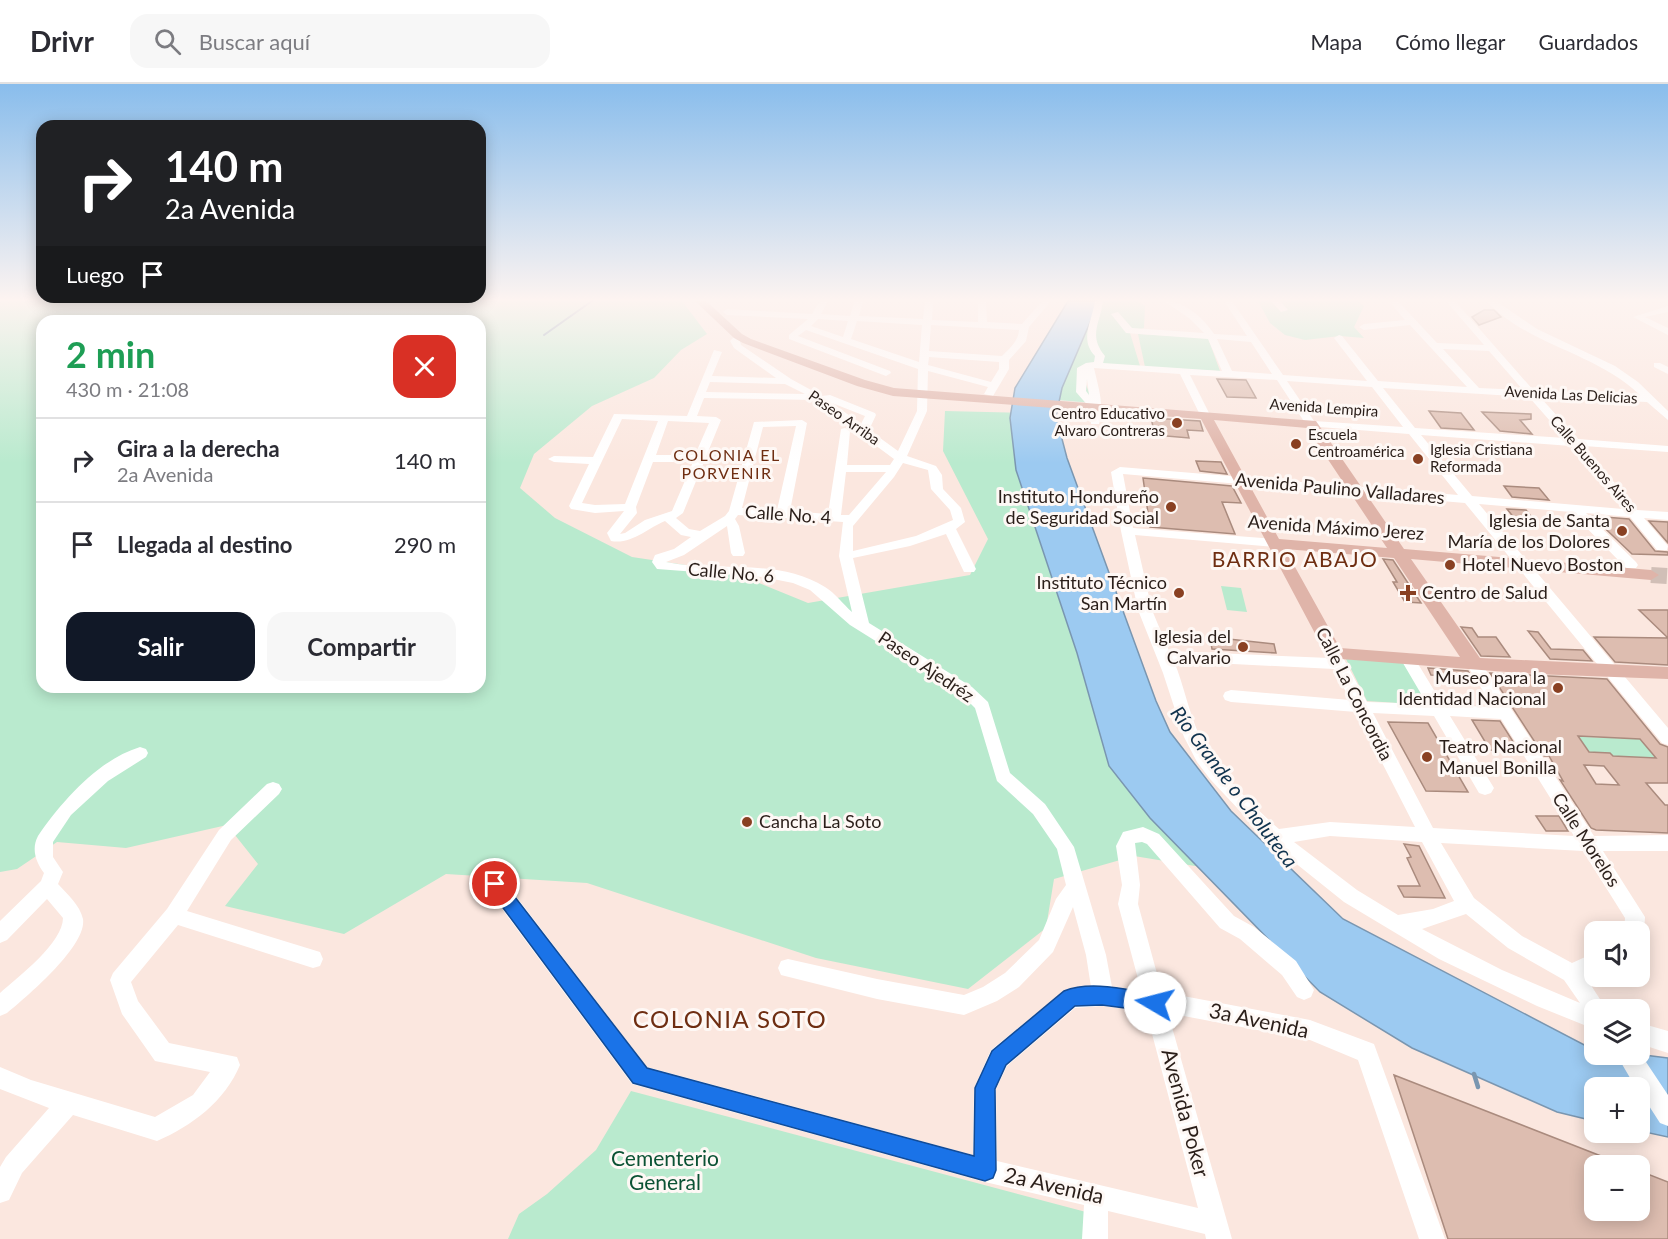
<!DOCTYPE html>
<html lang="es">
<meta charset="utf-8">
<style>
body{margin:0;font-family:Lato,sans-serif;background:#f7f7f7;color:#2b2b33;height:100vh;display:flex;flex-direction:column;font-size:22px;white-space:nowrap}
*{box-sizing:border-box;margin:0}
p{font-size:20px;color:#7c7c81}
.icon{flex:none;width:33px;height:33px;fill:none;stroke:currentColor;stroke-width:2;stroke-linecap:round;stroke-linejoin:round}
.map{position:relative;flex:1;overflow:hidden}
.details{position:absolute;left:36px;top:231px;width:450px;height:378px;display:flex;flex-direction:column;background:#fff;border-radius:18px;box-shadow:0 3px 15px #0003}
.details>*{flex:none}
.guide{position:absolute;left:36px;top:36px;width:450px;height:183px;border-radius:18px;box-shadow:0 3px 15px #0003;background:#202124;color:#fff;overflow:hidden}
.buttons{position:absolute;left:1584px;top:837px;display:grid;gap:12px}
.buttons a{display:grid;place-items:center;width:66px;height:66px;border-radius:12px;background:#fff;box-shadow:0 3px 15px #0003;font-size:30px}
.pin{position:absolute;display:grid;place-items:center;width:51px;height:51px;color:#fff;margin:-26px;border:3px solid #fff;border-radius:50%;box-shadow:0 2px 6px #0007}
.me{position:absolute;width:66px;margin:-33px;rotate:278deg;stroke-linejoin:round;filter:drop-shadow(0 0 4px #0008)}
.turn{display:flex;align-items:center;gap:21px;height:126px;padding:0 30px;font-size:27px}
.turn .icon{width:78px;height:78px;stroke-width:2.5}
.turn b{display:block;font-size:42px;line-height:51px}
.then{display:flex;align-items:center;height:57px;padding:0 30px;background:#0003;gap:12px;font-size:22px}
.round{display:grid;place-items:center;flex:none;width:63px;height:63px;border-radius:18px;background:#f7f7f7}
.headline{display:flex;align-items:center;justify-content:space-between;height:102px;padding:0 30px}
h1{font-size:36px;font-weight:700;line-height:45px;color:#1e9e55}
.primary-button{display:flex;gap:12px;margin-top:auto;padding:12px 30px}
.primary-button a{flex:1;height:69px;border-radius:18px;background:#111827;color:#fff;font-size:24px;font-weight:700;line-height:69px;text-align:center}
.primary-button a+a{background:#f7f7f7;color:#2b2b33}
ul{padding:0;list-style:none}
li{display:flex;align-items:center;gap:18px;height:84px;padding:0 30px;border-top:2px solid #e1e1e2}
li div{flex:1}
li b{display:block;font-size:22px}
li em{font-style:normal}
header{display:flex;align-items:center;gap:36px;box-sizing:border-box;height:84px;padding:0 30px;background:#fff;border-bottom:2px solid #e1e1e2}
header strong{font-size:28px}
nav{display:flex;gap:33px;margin-inline-start:auto;font-size:21px}
.search{width:420px;height:54px;background:#f7f7f7;display:flex;align-items:center;gap:15px;box-sizing:border-box;padding:0 21px;border-radius:18px;color:#7c7c81;font-size:22px}
.map>svg:first-child{display:block}
</style>
<header>
<strong>Drivr</strong>
<div class="search"><svg class="icon" aria-label="search" viewBox="0 0 24 24"><circle cx="10" cy="10" r="6"/><path d="M15 15l6 6"/></svg>Buscar aquí</div>
<nav><a>Mapa</a><a>Cómo llegar</a><a>Guardados</a></nav>
</header>
<div class="map">
<svg width="1668" height="1155" viewBox="0 0 1668 1155">
<rect width="100%" height="100%" fill="#fbe7df"/>
<path fill="#b9eace" fill-rule="evenodd" d="M0 217H682L707 250 681 266 654 294 592 322 534 370 520 404 555 434 632 473 732 488 808 519 970 491 988 455 943 367 945 327 1025 329 1083 496 1250 791 1134 772 1054 795 1046 844 968 905 816 874 587 799 446 790 344 850 225 822 258 780 227 741 126 764 57 758 17 785 0 788ZM42 237H480V603H42Z
M1091 217H1138L1145 222 1144 244 1130 249 1140 282 1092 283V292L1085 298 1093 319 1046 315Z
M1258 217H1358L1364 222 1354 243 1364 254 1340 252 1305 256 1285 251 1270 239Z
M1138 250 1208 254 1220 287 1145 283Z
M1221 502 1241 504 1247 528 1227 526Z
M1346 575 1405 578 1428 621 1367 617Z
M1556 652 1640 655 1656 674 1604 682Z
M631 1007 1086 1128 1085 1155H508L519 1130 547 1110 596 1066Z"/>
<path fill="#9ccaf1" stroke="#7a96b0" stroke-width="1.5" d="M1068 217H1097V222L1062 304 1056 332 1067 374 1156 617 1170 648 1231 727 1343 835 1594 966V970H1636L1668 974V1053L1640 1047V1004H1594V1037L1557 1028 1412 964 1320 908 1150 734 1109 682 1077 569 1016 386 1010 334 1015 304Z"/>
<g fill="none" stroke-linecap="round" stroke-linejoin="round">
<path stroke="#7a96b0" stroke-width="2" d="M544 251 592 217"/>
<path stroke="#7a96b0" stroke-width="4.5" d="M1474 990 1478 1003"/>
</g>
<path fill="#ddbdb0" stroke="#aa8b7e" stroke-width="1.5" fill-rule="evenodd" d="M1484 226H1494L1501 233 1479 241 1472 233Z
M1217 295 1246 296 1256 314 1227 313Z
M1429 327 1461 329 1474 346 1441 344Z
M1482 328 1531 330V335L1520 336 1532 350 1500 347Z
M1151 334 1200 337 1203 347 1187 346 1189 354 1155 351Z
M1196 377 1221 378 1227 390 1200 387Z
M1143 394 1232 402 1241 419 1222 418 1235 450 1150 443Z
M1504 402 1539 404 1549 416 1512 413Z
M1507 425 1526 426 1534 436 1515 435Z
M1592 432 1629 435 1655 467 1668 468V471L1632 470Z
M1649 437 1668 438V459Z
M1383 475 1393 476 1421 519 1405 518 1393 498H1397Z
M1639 526H1668V581L1615 578 1594 553 1668 554Z
M1461 543 1472 544 1478 553H1496L1510 573 1481 572Z
M1528 547 1538 548 1551 565 1583 566 1592 577 1550 575Z
M1210 553 1274 560 1276 569 1212 565Z
M1428 584 1468 587 1471 592 1431 591Z
M1490 589 1607 595 1660 660 1668 663V699H1646L1665 721H1668V749L1596 746 1591 744 1560 696 1563 697 1549 672H1544ZM1578 652 1640 655 1656 674 1613 672 1610 669 1589 668ZM1584 681 1604 682 1619 701 1596 700Z
M1472 636 1500 637 1519 667 1490 666Z
M1388 638 1428 639 1468 708 1426 707Z
M1536 732H1559L1568 747H1546Z
M1404 760 1419 762 1445 814 1404 813 1398 802H1420L1407 774 1411 773Z
M1394 991 1624 1081 1594 1082V1126H1640V1087L1668 1098V1155H1448Z"/>
<g fill="none" stroke-linecap="round" stroke-linejoin="round">
<path stroke="#d1bfb7" stroke-width="16" stroke-dasharray="16 8" stroke-linecap="butt" d="M1651 491 1668 492"/>
<path fill="#fff" fill-rule="evenodd" d="M820 217H828L821 230 850 232 855 217H863L859 232 923 235 925 217H933L932 236 978 238V217H986L987 238 1022 240 1042 217H1051L1029 243 1026 257 1009 276V285L993 312 984 310 988 303 928 287 927 327 907 372 936 382 942 391 943 405 961 424 965 438 956 445 976 485 974 488H964L946 450 910 462 853 474 869 539 972 603 988 618 1010 689 1045 720 1074 763 1106 871 1112 903 1141 906 1118 820 1122 801 1116 762 1123 748 1143 743 1159 750 1234 832 1254 843 1296 877 1314 906 1311 913 1304 916 1297 913 1282 891 1240 855 1220 844 1147 760 1142 758 1135 759 1140 801 1138 820 1162 908 1310 936 1374 960 1445 1155H1419L1358 976 1310 956 1168 929 1232 1155H1206L1205 1150 1108 1127V1155H1082L1084 1121 985 1098 632 1000 488 806 486 800 488 794 495 792 502 794 647 983 973 1071 974 1004 991 966 1064 907 1091 903 1086 871 1073 823 1053 868 1019 903 997 917 964 931 877 915 781 891 778 884 781 877 788 875 877 895 964 911 983 903 1005 889 1039 856 1056 815 1066 801 1057 765 1033 730 997 697 975 624 962 611 850 541 810 506 793 499 763 493 657 485 652 478 655 471 674 465 691 453 681 451 665 437C648 444 631 461 611 457L607 449 624 427 595 429 571 425 569 422 589 380 554 378 548 375 554 372 593 373 614 330 687 332 714 266 722 268 712 292 776 294 734 264 730 257 738 249 743 252 740 257 741 261 791 295 822 312 830 311 875 329 876 331 869 346 898 367 917 327 918 285 806 246 798 252 890 287 891 289 886 292 789 255V251L808 235 727 231 723 228 727 225 812 230ZM818 235 848 237 843 253 811 242ZM857 237 922 241 919 278 851 255ZM931 241 1019 246C1018 258 1010 264 1002 272L929 267ZM929 273 999 278V285L991 298 928 281ZM710 298 785 300 805 310 706 308ZM704 314 814 316 894 375 890 381H847L850 347 845 344 841 345 828 430 790 427 807 339 802 336 754 338 729 427 725 432 700 447 689 445 676 434 683 429 721 336 716 333 697 332ZM832 319 865 332 861 340ZM622 335 658 337 625 420 595 421 582 419ZM668 337 709 339 695 371H656ZM796 342 777 426 742 424 763 343ZM653 378H693L672 427 645 436 625 449 620 450 637 429 636 423ZM903 379 928 386 931 405 950 426 953 436 916 452 853 467V442L894 393ZM846 388H886L849 431H841ZM738 431 843 438 839 472 852 528C843 520 835 509 825 503 777 473 717 489 666 478L684 471 727 442 731 469 733 472H743L745 469 739 442 735 435ZM1103 922 1146 927 1198 1124 997 1077 996 1005 1007 982 1075 924Z
M1095 217H1103C1100 240 1088 251 1105 272L1103 279 1222 287 1208 255 1126 249 1111 230 1118 228 1132 244 1204 249 1189 234 1164 217C1184 217 1203 233 1214 250L1247 252 1224 217H1232L1283 291 1367 297 1334 254 1339 251 1342 252 1378 297 1467 303 1410 241 1364 246 1359 243 1364 240 1405 236 1389 217H1398L1437 259 1484 261 1446 217H1455L1534 307 1640 311C1595 268 1528 262 1487 217H1496L1537 245 1615 282 1638 298 1668 327V336L1647 318 1540 313 1578 355 1668 362V368L1584 362 1637 426 1668 428V436L1644 434 1668 462 1667 466H1657L1630 433 1586 429 1636 478 1638 481 1636 484H1626L1571 428 1479 420 1668 644V661L1662 659 1465 419 1123 390 1133 444 1274 455 1280 459 1274 463 1135 451 1152 526 1169 567 1329 574 1327 570 1334 565 1339 566 1367 618 1427 620 1400 574 1407 569 1412 570 1443 621 1493 623 1465 578 1473 573 1478 574 1594 752 1668 751V767H1603L1645 833 1644 848 1640 855V848H1624L1625 834 1583 767 1441 759 1474 814 1522 852 1572 879 1594 869V888L1585 892 1607 926H1594V945L1537 922 1439 875 1344 818 1269 758 1210 695 1197 678 1184 653 1163 589 1138 526 1121 447 1111 388 1120 383 1458 411 1409 350 1307 342 1277 296 1190 291 1211 333 1206 336 1201 333 1180 290 1094 284C1098 302 1105 323 1099 340H1091L1090 324 1076 308 1077 284 1086 279 1094 278 1095 272C1079 255 1092 238 1095 217ZM1217 255 1251 258 1272 290 1232 287ZM1443 265 1489 267 1523 306 1479 304ZM1087 295 1089 311 1086 307ZM1287 297 1372 303 1403 343 1314 337ZM1383 304 1529 313 1565 354 1415 344ZM1421 351 1571 362 1623 425 1472 412ZM1174 577 1334 585 1350 616 1231 606 1225 608 1223 612 1225 616 1231 618 1356 628 1415 743 1330 738 1279 745C1253 722 1214 685 1200 653 1189 629 1184 602 1174 577ZM1373 629 1434 632 1479 709 1485 711 1491 709 1494 704 1450 632 1501 635 1574 752 1433 744ZM1330 752 1422 758 1454 817 1433 825 1398 831 1357 806 1294 758ZM1466 830 1508 864 1564 896 1580 919 1502 886 1422 845Z
M1271 217H1280L1288 226 1281 228Z
M1668 222V228L1645 233 1668 244V251L1633 233Z
M1654 279H1660L1668 283V290L1654 283Z
M140 663 146 665 148 669 146 673 108 697 71 731 53 758V773L63 788 58 800C67 810 80 821 83 835 87 862 26 913 7 929L0 932V909C18 893 63 859 63 834L47 815 7 856 0 859V837L41 797 44 789C36 778 31 765 38 752 62 717 98 676 140 663Z
M273 698 279 700 282 705 279 710 231 756 187 827 320 868 323 875 320 882 313 884 178 841 131 898 138 917 169 959 237 973 240 981C225 1017 192 1042 157 1057L73 1031 22 1089 9 1116 0 1119V1083L6 1073 49 1024 0 1005V983L31 996 155 1033 193 1011 210 988 155 977 122 930 110 896 113 889 167 825 219 746 267 700Z
M1640 939 1668 947V969L1640 960Z
M1640 969 1668 1011V1042L1660 1039 1640 1008V1004H1636L1616 970Z"/>
<path fill="#dfb4a9" fill-rule="evenodd" d="M695 217H706L742 250 751 255 865 296 894 304 1316 337 1404 465 1651 486 1659 491 1651 496 1411 475 1480 574 1668 583V595L1534 590 1328 574 1201 335 893 312 857 302 743 259 734 254ZM1214 336 1307 344 1387 464 1279 455ZM1285 465 1394 474 1460 573 1340 564Z"/>
</g>
<linearGradient id="sky" x2="0" y2="1"><stop stop-color="#89bdec"/><stop offset="0.57" stop-color="#fdf4f1"/><stop offset="1" stop-color="#fdf4f1" stop-opacity="0"/></linearGradient>
<rect width="1668" height="379" fill="url(#sky)"/>
<path fill="#1a73e8" stroke="#114b97" stroke-width="1.5" d="M495 792 501 795 647 984 974 1072 975 1004 992 967 1064 907C1091 896 1127 906 1155 910L1162 912 1165 919 1162 925 1155 928 1102 921 1075 922 1006 981 995 1005 996 1086 993 1094 985 1097 633 999 489 805 486 800 489 795Z"/>
<g fill="#894022" stroke="#fef8f5" stroke-width="2">
<circle cx="1177" cy="339" r="6"/>
<circle cx="1296" cy="360" r="6"/>
<circle cx="1418" cy="375" r="6"/>
<circle cx="1171" cy="423" r="6"/>
<circle cx="1622" cy="447" r="6"/>
<circle cx="1450" cy="481" r="6"/>
<circle cx="1179" cy="509" r="6"/>
<path d="M1405 500h6v6h6v6h-6v6h-6v-6h-6v-6h6z"/>
<circle cx="1243" cy="563" r="6"/>
<circle cx="1558" cy="604" r="6"/>
<circle cx="1427" cy="673" r="6"/>
<circle cx="747" cy="738" r="6"/>
</g>
<g text-anchor="middle" stroke-width="6" stroke-linejoin="round" paint-order="stroke">
<g font-size="15" fill="#2a1e19" stroke="#fef8f5">
<text transform="translate(1571 311) rotate(3)" y="5">Avenida Las Delicias</text>
<text transform="translate(1324 324) rotate(4)" y="5">Avenida Lempira</text>
<text transform="translate(844 334) rotate(35)" y="5">Paseo Arriba</text>
<text transform="translate(1593 380) rotate(49)" y="5">Calle Buenos Aires</text>
</g>
<g font-size="15" fill="#2a1e19" stroke="#fef8f5" text-anchor="start">
<text x="1165" y="335" text-anchor="end">Centro Educativo<tspan x="1165" dy="17">Alvaro Contreras</tspan></text>
<text x="1308" y="356">Escuela<tspan x="1308" dy="17">Centroamérica</tspan></text>
<text x="1430" y="371">Iglesia Cristiana<tspan x="1430" dy="17">Reformada</tspan></text>
</g>
<g font-size="16" letter-spacing="1.5" fill="#6f2e12" stroke="#fef8f5">
<text x="727" y="377">COLONIA EL<tspan x="727" dy="18">PORVENIR</tspan></text>
</g>
<g font-size="18" fill="#2a1e19" stroke="#fef8f5">
<text transform="translate(1340 405) rotate(5)" y="6">Avenida Paulino Valladares</text>
<text transform="translate(788 431) rotate(4)" y="6">Calle No. 4</text>
<text transform="translate(1336 444) rotate(4)" y="6">Avenida Máximo Jerez</text>
<text transform="translate(731 489) rotate(5)" y="6">Calle No. 6</text>
<text transform="translate(926 583) rotate(34)" y="6">Paseo Ajedréz</text>
<text transform="translate(1354 610) rotate(63)" y="6">Calle La Concordia</text>
<text transform="translate(1586 756) rotate(57)" y="6">Calle Morelos</text>
</g>
<g font-size="18" fill="#2a1e19" stroke="#fef8f5" text-anchor="end">
<text x="1159" y="419">Instituto Hondureño<tspan x="1159" dy="21">de Seguridad Social</tspan></text>
<text x="1610" y="443">Iglesia de Santa<tspan x="1610" dy="21">María de los Dolores</tspan></text>
<text x="1462" y="487" text-anchor="start">Hotel Nuevo Boston</text>
<text x="1167" y="505">Instituto Técnico<tspan x="1167" dy="21">San Martín</tspan></text>
<text x="1422" y="515" text-anchor="start">Centro de Salud</text>
<text x="1231" y="559">Iglesia del<tspan x="1231" dy="21">Calvario</tspan></text>
<text x="1546" y="600">Museo para la<tspan x="1546" dy="21">Identidad Nacional</tspan></text>
<text x="1439" y="669" text-anchor="start">Teatro Nacional<tspan x="1439" dy="21">Manuel Bonilla</tspan></text>
<text x="759" y="744" text-anchor="start">Cancha La Soto</text>
</g>
<g font-size="20" font-style="italic" fill="#10334e" stroke="#fef8f5">
<text transform="translate(1234 703) rotate(53)" y="7">Río Grande o Choluteca</text>
</g>
<g font-size="21" letter-spacing="1.5" fill="#6f2e12" stroke="#fef8f5">
<text x="1295" y="483">BARRIO ABAJO</text>
</g>
<g font-size="21" fill="#2a1e19" stroke="#fef8f5">
<text transform="translate(1259 937) rotate(12)" y="7">3a Avenida</text>
<text transform="translate(1185 1029) rotate(75)" y="7">Avenida Poker</text>
<text transform="translate(1054 1102) rotate(13)" y="7">2a Avenida</text>
</g>
<g font-size="21" fill="#0b5234" stroke="#fef8f5">
<text x="665" y="1082">Cementerio<tspan x="665" dy="24">General</tspan></text>
</g>
<g font-size="24" letter-spacing="1.5" fill="#6f2e12" stroke="#fef8f5">
<text x="730" y="944">COLONIA SOTO</text>
</g>
</g>
</svg>
<div class="buttons">
<a><svg class="icon" aria-label="sound" viewBox="0 0 24 24"><path d="M4 9h4l5-4v14l-5-4H4zM17 9q2 3 0 6"/></svg></a>
<a><svg class="icon" aria-label="layers" viewBox="0 0 24 24"><path d="M12 4l9 5-9 5-9-5zM3 14l9 5 9-5"/></svg></a>
<a>+</a>
<a>−</a>
</div>
<div class="pin" style="left:495px;top:800px;background:#d93025"><svg class="icon" aria-label="arrive" viewBox="0 0 24 24"><path d="M6 21V4h12l-3 4 3 4H6"/></svg></div>
<svg class="me" style="left:1155px;top:919px" viewBox="-20 -20 40 40"><circle r="19" fill="#fff"/><path d="M0-13L10 11 0 6-10 11z" fill="#1a73e8"/></svg>
<div class="guide">
<div class="turn"><svg class="icon" aria-label="right" viewBox="0 0 24 24"><path d="M7 20v-9h11M14 6l5 5-5 5"/></svg><div><b>140 m</b>2a Avenida</div></div>
<div class="then">Luego<svg class="icon" aria-label="arrive" viewBox="0 0 24 24"><path d="M6 21V4h12l-3 4 3 4H6"/></svg></div>
</div>
<section class="details">
<div class="headline"><div><h1>2 min</h1><p>430 m · 21:08</p></div><a class="round" style="background:#d93025;color:#fff"><svg class="icon" aria-label="close" viewBox="0 0 24 24"><path d="M6 6l12 12M18 6L6 18"/></svg></a></div>
<ul>
<li><svg class="icon" aria-label="right" viewBox="0 0 24 24"><path d="M7 20v-9h11M14 6l5 5-5 5"/></svg><div><b>Gira a la derecha</b><p>2a Avenida</p></div><em>140 m</em></li>
<li><svg class="icon" aria-label="arrive" viewBox="0 0 24 24"><path d="M6 21V4h12l-3 4 3 4H6"/></svg><div><b>Llegada al destino</b></div><em>290 m</em></li>
</ul>
<div class="primary-button"><a>Salir</a><a>Compartir</a></div>
</section>
</div>
